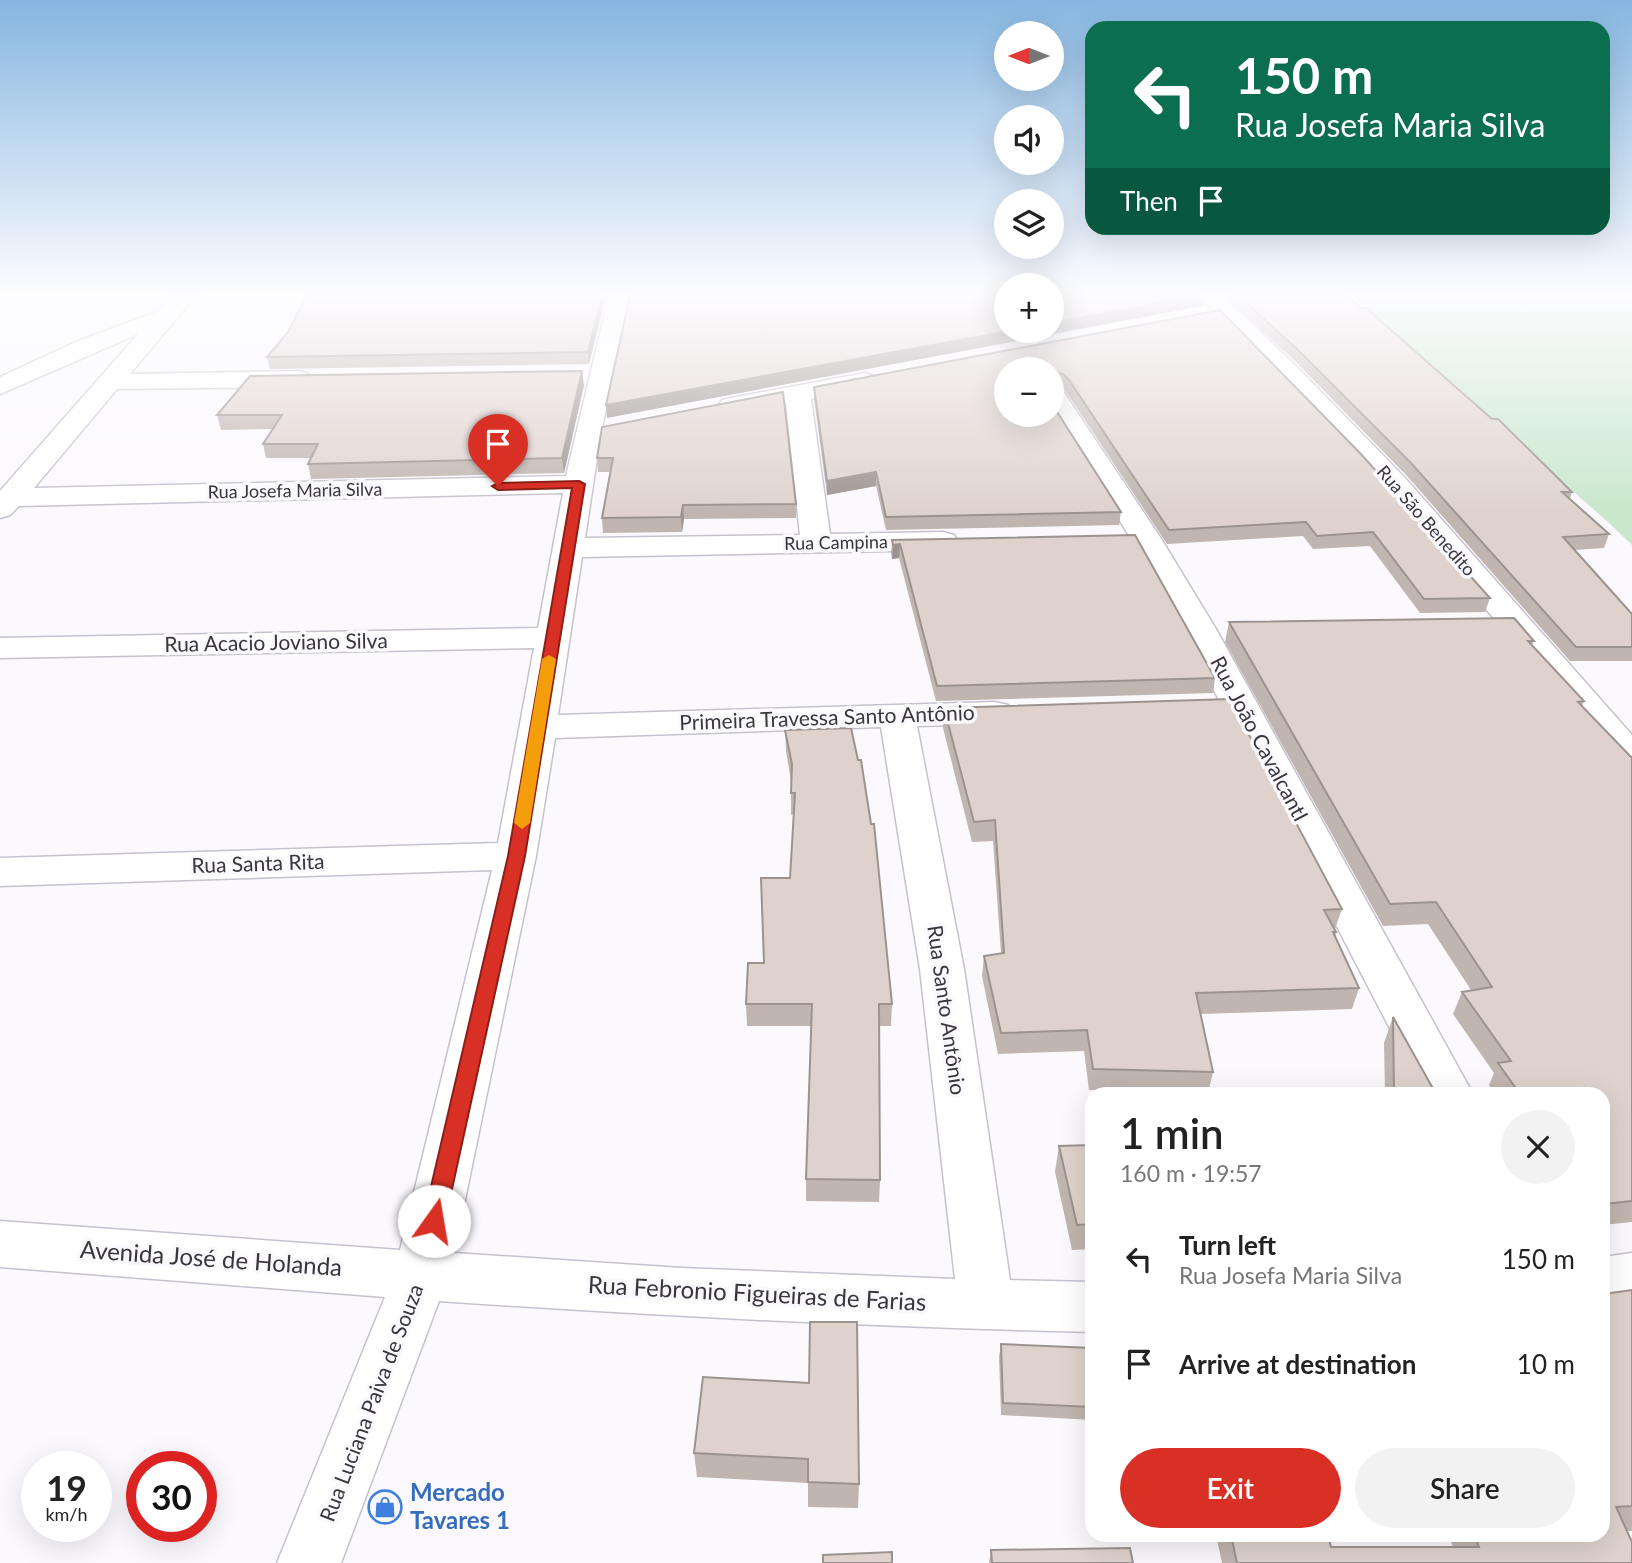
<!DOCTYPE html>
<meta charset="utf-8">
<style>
body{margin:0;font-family:Lato,sans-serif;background:#f2f2f2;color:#222;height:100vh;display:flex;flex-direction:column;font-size:26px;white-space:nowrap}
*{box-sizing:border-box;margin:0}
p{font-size:23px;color:#767676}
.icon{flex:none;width:38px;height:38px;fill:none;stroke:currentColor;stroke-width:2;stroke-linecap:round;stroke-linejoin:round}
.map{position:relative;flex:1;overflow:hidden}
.panel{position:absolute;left:1085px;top:1087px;width:525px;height:455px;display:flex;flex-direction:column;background:#fff;border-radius:21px;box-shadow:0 7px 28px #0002}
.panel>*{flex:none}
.hud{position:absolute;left:1085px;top:21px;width:525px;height:214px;border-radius:21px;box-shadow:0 7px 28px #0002;background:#0b6e4f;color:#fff;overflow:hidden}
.needle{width:46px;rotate:270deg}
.fabs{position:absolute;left:994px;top:21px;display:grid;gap:14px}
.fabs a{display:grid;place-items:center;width:70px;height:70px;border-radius:50%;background:#fff;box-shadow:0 7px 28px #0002;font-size:35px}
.speed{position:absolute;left:21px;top:1451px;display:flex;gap:14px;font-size:35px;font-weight:700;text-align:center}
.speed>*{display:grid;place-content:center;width:91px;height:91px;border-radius:50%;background:#fff;box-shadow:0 7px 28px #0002;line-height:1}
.speed small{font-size:18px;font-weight:400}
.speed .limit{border:10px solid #d22;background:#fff;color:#111}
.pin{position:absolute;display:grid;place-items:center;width:60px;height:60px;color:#fff;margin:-72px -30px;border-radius:50% 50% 50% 0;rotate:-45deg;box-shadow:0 0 7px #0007}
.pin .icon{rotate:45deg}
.me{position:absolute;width:77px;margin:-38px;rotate:13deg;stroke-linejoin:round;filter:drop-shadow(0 0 5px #0008)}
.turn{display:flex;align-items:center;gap:24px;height:147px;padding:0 35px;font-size:32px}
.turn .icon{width:91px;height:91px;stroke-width:2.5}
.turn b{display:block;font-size:49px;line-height:60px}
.then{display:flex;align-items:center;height:66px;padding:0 35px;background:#0003;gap:14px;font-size:26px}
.round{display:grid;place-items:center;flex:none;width:74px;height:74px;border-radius:37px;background:#f2f2f2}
.head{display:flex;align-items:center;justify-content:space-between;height:119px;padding:0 35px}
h1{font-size:42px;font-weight:600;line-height:52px}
.action{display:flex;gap:14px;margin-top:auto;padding:14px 35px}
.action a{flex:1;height:80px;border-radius:42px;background:#d93025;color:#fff;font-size:28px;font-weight:600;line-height:80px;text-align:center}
.action a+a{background:#f2f2f2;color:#222}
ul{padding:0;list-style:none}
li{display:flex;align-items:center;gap:21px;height:105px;padding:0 35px}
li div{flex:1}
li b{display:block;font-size:26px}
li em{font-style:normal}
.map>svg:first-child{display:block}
</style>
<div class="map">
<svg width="1632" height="1563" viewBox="0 0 1632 1563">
<rect width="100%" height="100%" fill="#fbf9fe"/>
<path fill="#c8e7cc" d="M1351 295H1632V545L1609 523Z"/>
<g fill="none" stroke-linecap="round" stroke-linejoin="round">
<defs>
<path id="minor" d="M173 295H196L130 374 299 371 308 374 312 379 308 384 299 387 117 389 34 488 566 476 609 295H631L601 432 585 538 800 535 786 403 731 414 722 412 718 406 722 400 731 398 865 373 874 376 878 381 874 386 811 399 830 534 943 532 954 535 958 541 954 547 943 550 582 557 558 715 995 702 1008 705 1013 713 1008 721 995 724 917 726 964 969 1010 1280 1092 1282V1332C875 1327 657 1316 439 1301L341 1563H277L385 1297 0 1267V1221L400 1250 492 870 0 886V858L498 843 534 648 0 658V638L538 628 563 493 19 506 10 515 0 518V491L138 334 0 394V377L78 341 159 311ZM881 727 920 969 955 1279 682 1268 454 1253 536 856 555 738Z
M1197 295H1221L1294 364 1405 478 1632 735V769L1619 766 1385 490 1276 374Z
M1052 386 1061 389 1065 394 1160 537 1216 629 1473 1094H1424L1182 629 1130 537 1052 414Z
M1632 1253V1301L1603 1305V1257Z"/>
</defs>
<use href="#minor" stroke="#c6c1cd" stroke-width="3"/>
<use href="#minor" fill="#fff" fill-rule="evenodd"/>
</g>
<path fill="#c0b5af" d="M606 295 589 364 270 369 267 357 288 332Z
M1223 295H1347L1572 492 1570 499 1609 534 1604 548 1574 550 1632 614V661H1570L1407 476 1296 362Z
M1220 310 1490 598 1485 612 1420 613 1370 546 1313 549 1303 536 1167 544 1067 393 1062 387 1053 384H1052V369H1006L1121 512 1119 525 886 530 876 486 827 495 814 399V387Z
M584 385 564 473 311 479 308 464 311 458H266L263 444 272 429 221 430 217 415Z
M602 427 796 504V518L684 519 682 532 603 533 602 518 610 472H598L597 458Z
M892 540 1215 678 1213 693 936 701 899 558 892 559 891 553Z
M1229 622 1534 641 1532 645 1584 701 1582 706 1632 758V1222L1603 1225V1094H1495L1489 1085 1494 1073 1453 1014 1462 992 1471 990 1428 924 1383 926 1225 642Z
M944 708 1342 909 1335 929 1336 932 1335 937 1359 988 1352 1009 1200 1014 1213 1072 1208 1093 1089 1090 1084 1051 998 1054 982 976 984 956 1001 953 993 841 972 842 943 728Z
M785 730 892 1004 891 1026H879L880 1180 879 1202 806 1201V1179L812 1026H747L746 1004 764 963 790 878 794 814 791 815V781L786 751Z
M1393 1017 1436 1094H1385L1384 1043Z
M1092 1145V1249L1072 1250 1055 1172 1059 1146Z
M1632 1290V1531H1627L1632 1563H1222L1216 1535H1328L1331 1547H1453L1448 1535H1603Z
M1001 1344 1092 1348V1420L1001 1415 999 1357Z
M703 1377 859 1484 858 1508 808 1507V1483L697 1477 694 1453Z
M991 1550 1133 1563H989Z"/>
<path fill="#9c938f" d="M602 295H606L589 364 588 352Z
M1201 295H1204L1202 306 607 418 606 405 1009 331H1052V323Z
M582 371 584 385 564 473 562 458Z
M1054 371 1053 384H1052V373Z
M876 472V486L827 495V481Z
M683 505 684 519 682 532 681 517Z
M900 544 899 558 892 559 893 545Z"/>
<path fill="#dfd2cc" stroke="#9c938f" stroke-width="2" d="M307 295H602L588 352 267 357 288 332Z
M630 295H1006V331H1009L606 405Z
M1052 295H1201L1052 323Z
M1238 295H1347L1361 308H1366L1492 419H1498L1572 492H1562L1609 534 1563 537 1632 614V647H1576L1411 463 1298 350Z
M1220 310 1360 453 1490 598 1424 599 1373 532 1317 536 1306 522 1169 530 1069 380 1063 374 1054 371 1052 373V369H1006V415H1052V404L1121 512 886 517 876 472 827 481 814 387Z
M582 371 562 458 308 464 318 444H263L282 415H217L250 376Z
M783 392 796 504 683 505 681 517 602 518 613 458H597L602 427Z
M1135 535 1215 678 937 686 900 544 893 545 892 540Z
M1514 618 1534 641H1528L1584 701 1578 702 1632 758V1201L1603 1204V1094H1520L1498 1063 1511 1061 1462 992 1492 987 1436 902 1390 904 1229 622Z
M1230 699 1342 909 1324 910 1336 932H1333L1359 988 1196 993 1213 1072 1093 1069 1087 1030 1001 1033 984 956 1004 953 995 820 974 822 944 708Z
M851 728 858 760H861L871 824H874L892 1004H879L880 1180 806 1179 812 1004H746L748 963H764L761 878H790L795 793H791L792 764 785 730Z
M1393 1017 1436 1094H1394Z
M1092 1145V1224L1077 1225 1059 1146Z
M1632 1290V1506L1616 1507 1632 1542V1563H1237L1231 1535H1328L1331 1547H1479L1474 1535H1603V1294Z
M810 1322H857L859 1484 808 1482V1459L694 1453 703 1377 809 1383Z
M1001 1344 1092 1348V1407L1003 1403Z
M1130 1548 1133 1563H992L991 1550Z
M892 1552V1563H823V1555Z"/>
<linearGradient id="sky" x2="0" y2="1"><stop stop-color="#86b6e1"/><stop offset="0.57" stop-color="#fdfcff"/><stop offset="1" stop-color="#fdfcff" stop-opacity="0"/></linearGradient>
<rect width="1632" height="514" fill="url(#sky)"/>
<path fill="#d93025" stroke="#8d1f18" stroke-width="2" d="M579 481 585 484 525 856 445 1221 442 1228 434 1231 427 1228 423 1221 508 856 572 488 498 490 492 486 498 483Z"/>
<path fill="#f59e0b" d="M549 655 556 659 530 823 522 829 514 823 542 659Z"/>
<defs>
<symbol id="shop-ring" viewBox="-11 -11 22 22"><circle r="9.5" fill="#fbf9fe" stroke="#3f7fe0" stroke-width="1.5"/><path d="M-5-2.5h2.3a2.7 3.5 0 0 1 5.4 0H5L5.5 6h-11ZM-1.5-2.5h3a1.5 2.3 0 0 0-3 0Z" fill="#3f7fe0"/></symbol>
</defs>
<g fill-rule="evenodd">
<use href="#shop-ring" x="366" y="1488" width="38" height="38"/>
</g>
<g text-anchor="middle" stroke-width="7" stroke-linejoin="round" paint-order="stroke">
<g font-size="18" fill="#39373c" stroke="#fbf9fe">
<text transform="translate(295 491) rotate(-1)" y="6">Rua Josefa Maria Silva</text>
<text transform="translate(1426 521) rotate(49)" y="6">Rua São Benedito</text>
<text transform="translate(836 543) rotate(-1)" y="6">Rua Campina</text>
</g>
<g font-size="21" fill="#39373c" stroke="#fbf9fe">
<text transform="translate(276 643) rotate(-1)" y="7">Rua Acacio Joviano Silva</text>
<text transform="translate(827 718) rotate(-2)" y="7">Primeira Travessa Santo Antônio</text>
<text transform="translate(1259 739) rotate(62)" y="7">Rua João CavalcantI</text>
<text transform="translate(258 864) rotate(-2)" y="7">Rua Santa Rita</text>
<text transform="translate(946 1010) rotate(82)" y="7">Rua Santo Antônio</text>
<text transform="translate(372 1403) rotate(-69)" y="7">Rua Luciana Paiva de Souza</text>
</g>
<g font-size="24" fill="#39373c" stroke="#fbf9fe">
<text transform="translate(211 1259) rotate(4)" y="8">Avenida José de Holanda</text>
<text transform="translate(757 1294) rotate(3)" y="8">Rua Febronio Figueiras de Farias</text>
</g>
<g font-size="24" font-weight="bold" fill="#366cbe" stroke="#fbf9fe" text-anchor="start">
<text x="410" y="1501">Mercado<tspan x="410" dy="28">Tavares 1</tspan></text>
</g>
</g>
</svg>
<div class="fabs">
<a><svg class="needle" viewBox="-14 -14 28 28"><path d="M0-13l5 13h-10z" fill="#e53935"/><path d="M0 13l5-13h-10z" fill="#767676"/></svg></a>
<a><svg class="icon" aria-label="sound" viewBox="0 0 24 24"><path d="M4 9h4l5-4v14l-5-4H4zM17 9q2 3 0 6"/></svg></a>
<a><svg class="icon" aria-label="layers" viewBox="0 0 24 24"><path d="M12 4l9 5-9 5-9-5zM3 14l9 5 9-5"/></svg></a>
<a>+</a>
<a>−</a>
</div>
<div class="speed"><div>19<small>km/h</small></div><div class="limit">30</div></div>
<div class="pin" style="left:498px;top:486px;background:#d93025"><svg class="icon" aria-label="arrive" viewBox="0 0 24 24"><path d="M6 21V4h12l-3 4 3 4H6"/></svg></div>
<svg class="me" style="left:434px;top:1221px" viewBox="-20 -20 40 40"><circle r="19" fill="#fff"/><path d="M0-13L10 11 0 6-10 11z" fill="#d93025"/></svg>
<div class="hud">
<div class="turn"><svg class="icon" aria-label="left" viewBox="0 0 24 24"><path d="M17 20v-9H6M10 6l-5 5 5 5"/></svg><div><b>150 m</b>Rua Josefa Maria Silva</div></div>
<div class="then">Then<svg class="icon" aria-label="arrive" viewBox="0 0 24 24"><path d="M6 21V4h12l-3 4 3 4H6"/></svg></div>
</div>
<section class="panel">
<div class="head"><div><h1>1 min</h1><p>160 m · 19:57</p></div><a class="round"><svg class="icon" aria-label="close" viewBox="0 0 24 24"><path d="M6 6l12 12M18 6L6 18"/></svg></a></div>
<ul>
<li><svg class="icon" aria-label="left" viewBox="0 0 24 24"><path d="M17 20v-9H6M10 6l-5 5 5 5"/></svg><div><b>Turn left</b><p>Rua Josefa Maria Silva</p></div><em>150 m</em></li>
<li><svg class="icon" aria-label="arrive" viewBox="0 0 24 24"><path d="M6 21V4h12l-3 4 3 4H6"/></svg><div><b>Arrive at destination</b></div><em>10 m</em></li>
</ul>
<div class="action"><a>Exit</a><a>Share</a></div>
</section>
</div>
